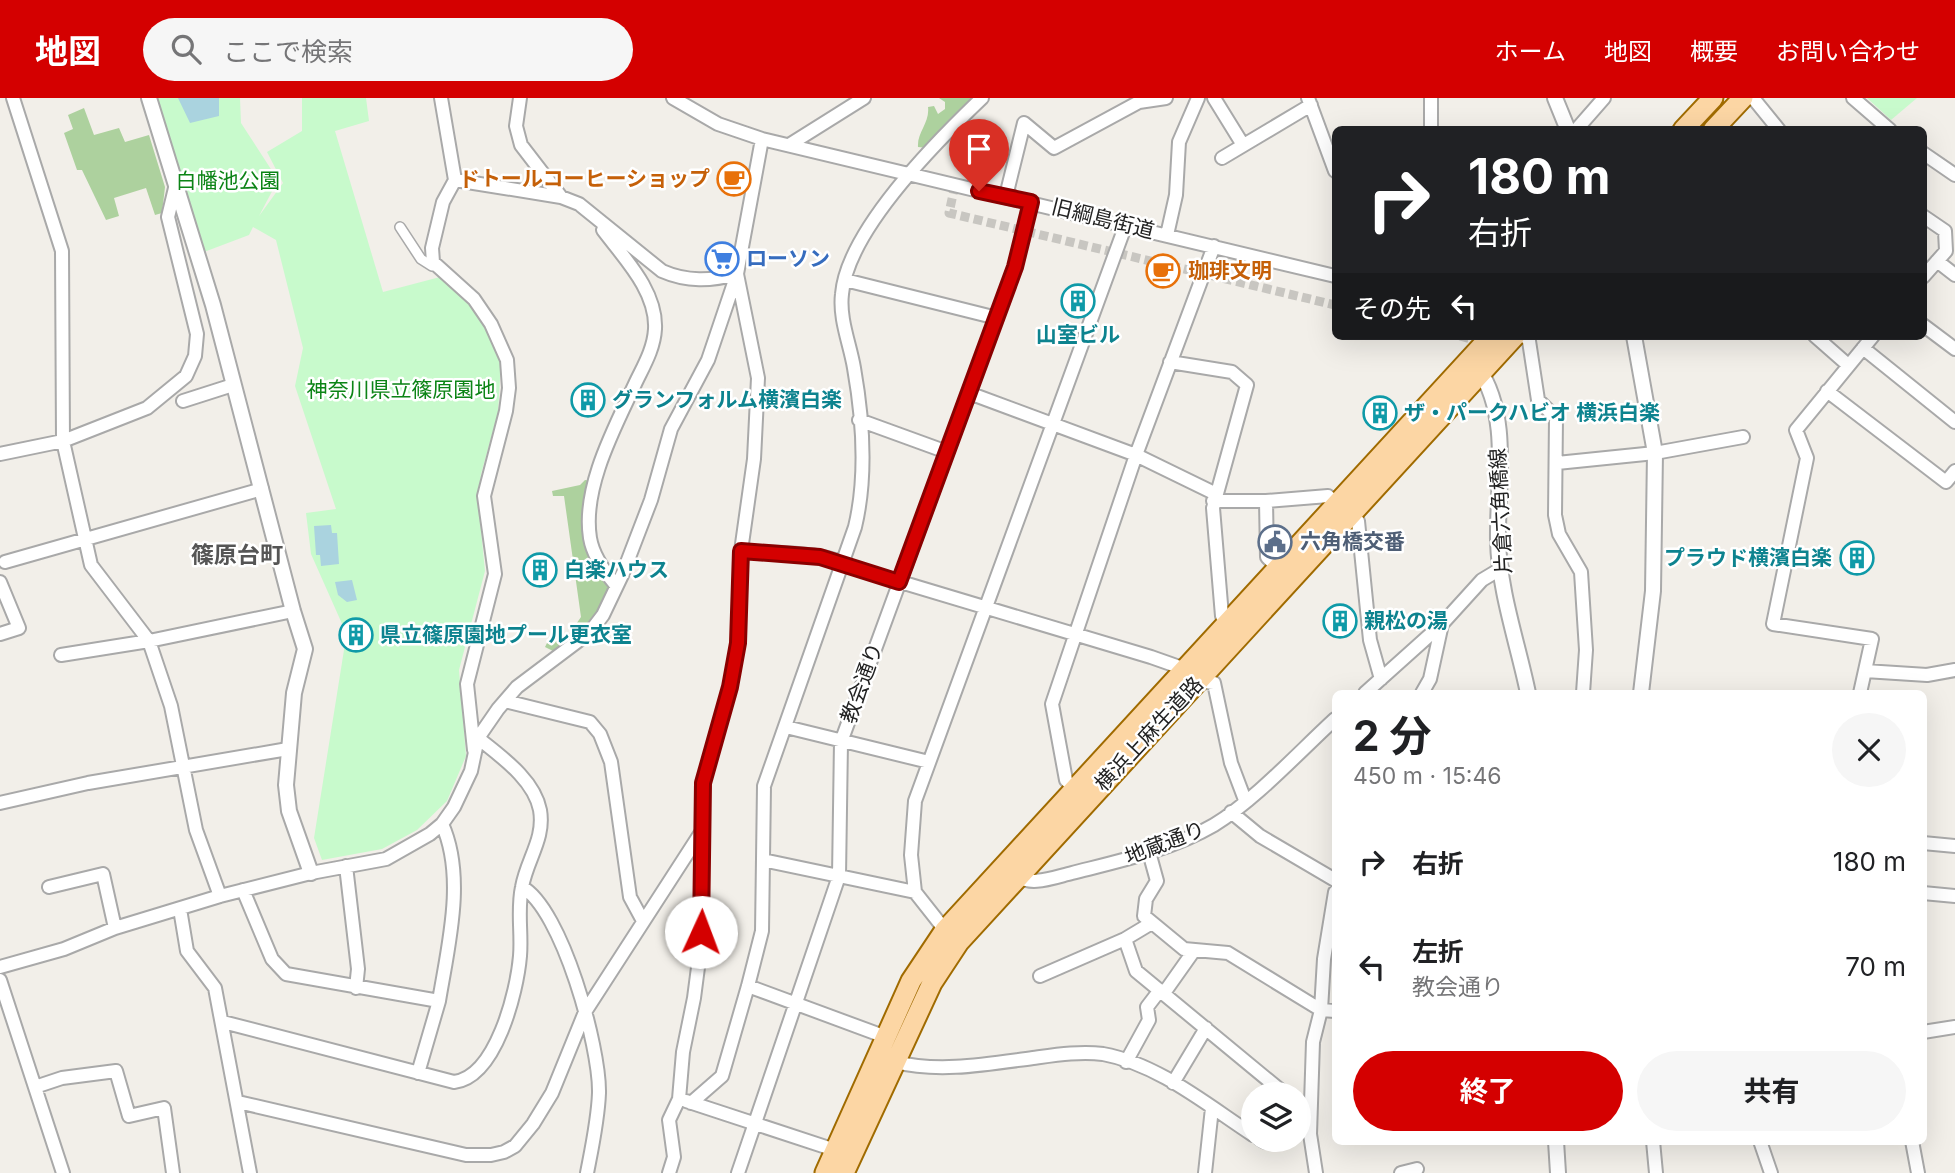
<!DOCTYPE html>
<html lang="ja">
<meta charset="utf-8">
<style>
body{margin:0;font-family:Inter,"Noto Sans JP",sans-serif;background:#f6f6f6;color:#202124;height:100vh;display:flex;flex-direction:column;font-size:26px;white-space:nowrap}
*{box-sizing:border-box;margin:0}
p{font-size:23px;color:#757577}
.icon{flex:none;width:38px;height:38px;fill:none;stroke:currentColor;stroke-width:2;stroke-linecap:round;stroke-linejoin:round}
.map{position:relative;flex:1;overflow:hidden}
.details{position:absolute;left:1332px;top:592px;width:595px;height:455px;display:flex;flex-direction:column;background:#fff;border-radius:10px;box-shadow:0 7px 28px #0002}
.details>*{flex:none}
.top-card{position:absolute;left:1332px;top:28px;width:595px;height:214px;border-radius:10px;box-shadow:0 7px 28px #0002;background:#202124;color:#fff;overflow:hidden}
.tools{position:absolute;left:1241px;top:984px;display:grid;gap:14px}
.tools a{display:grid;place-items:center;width:70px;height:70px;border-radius:50%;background:#fff;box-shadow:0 7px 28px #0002;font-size:35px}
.pin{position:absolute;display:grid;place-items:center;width:60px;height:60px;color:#fff;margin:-72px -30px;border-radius:50% 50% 50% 0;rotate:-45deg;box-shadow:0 0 7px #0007}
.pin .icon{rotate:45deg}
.me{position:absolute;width:77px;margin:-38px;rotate:2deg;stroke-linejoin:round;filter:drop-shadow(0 0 5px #0008)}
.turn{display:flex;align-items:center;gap:24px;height:147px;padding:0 21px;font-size:32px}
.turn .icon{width:91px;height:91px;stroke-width:2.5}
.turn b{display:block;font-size:49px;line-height:60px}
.then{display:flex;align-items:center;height:66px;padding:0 21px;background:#0003;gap:14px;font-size:26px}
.round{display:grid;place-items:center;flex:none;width:74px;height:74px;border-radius:37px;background:#f6f6f6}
.summary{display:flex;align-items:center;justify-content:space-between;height:119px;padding:0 21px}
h1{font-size:42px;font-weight:700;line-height:52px}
.button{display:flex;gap:14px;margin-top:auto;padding:14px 21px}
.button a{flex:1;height:80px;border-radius:42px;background:#d40000;color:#fff;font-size:28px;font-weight:700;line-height:80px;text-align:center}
.button a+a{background:#f6f6f6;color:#202124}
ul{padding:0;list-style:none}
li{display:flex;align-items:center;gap:21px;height:105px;padding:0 21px}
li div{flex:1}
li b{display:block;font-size:26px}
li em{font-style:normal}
header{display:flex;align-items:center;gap:42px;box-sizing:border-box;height:98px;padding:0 35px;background:#d40000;color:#fff}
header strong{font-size:33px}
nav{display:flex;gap:38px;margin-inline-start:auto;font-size:24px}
.search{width:490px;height:63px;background:#f6f6f6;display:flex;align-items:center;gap:18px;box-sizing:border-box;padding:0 24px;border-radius:38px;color:#757577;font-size:26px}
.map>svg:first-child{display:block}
</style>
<header>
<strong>地図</strong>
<div class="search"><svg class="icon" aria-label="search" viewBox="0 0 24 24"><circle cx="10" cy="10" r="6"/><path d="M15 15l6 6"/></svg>ここで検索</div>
<nav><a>ホーム</a><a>地図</a><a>概要</a><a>お問い合わせ</a></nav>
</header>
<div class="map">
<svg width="1955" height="1075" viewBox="0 0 1955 1075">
<rect width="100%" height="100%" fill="#f2efe9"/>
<path fill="#add19e" d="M939 0H978L928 50 918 49C917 34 930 25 928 9L934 8 938 16 945 11V4Z
M84 10 94 37 119 30 125 44 149 37 165 89 162 115 155 117 146 90 114 100 119 118 106 122 82 72H77L64 35 73 31 68 17Z
M585 382 592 383 586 414 610 487 603 510 582 534 553 553 545 549 548 543 567 539 581 519 564 398H553L552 393 580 387Z"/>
<path fill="#c8facc" d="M155 0H240L241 25 278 82 259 118 283 85 267 54 302 33V0H366L369 23 335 33 383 194 440 179 480 217 501 263 498 315 481 376 478 402 485 473 459 572 466 658 447 703 417 732 382 751 322 762 314 740 344 552 343 528 311 456 306 415 336 411 295 288 303 250 276 142 253 129 249 137 204 154Z
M1867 0H1917L1891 22Z"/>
<path fill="#aad3df" d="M178 0H219V18L190 25Z
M331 427 332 435H337L339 466 321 468 320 457H316L314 428Z
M352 482 357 502 347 504 338 497 335 484Z"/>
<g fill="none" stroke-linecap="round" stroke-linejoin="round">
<path stroke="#c8c6c1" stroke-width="9" stroke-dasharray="9 4.5" stroke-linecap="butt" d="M955 87 949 115 1335 207
M1460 238 1471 241"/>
<defs>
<path id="pedestrian" d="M400 129 421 161 432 168"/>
<path id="minor" d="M13 0 62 153 63 343 91 467 149 543 171 608 196 732 220 798
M441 0 455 82 443 104 432 150 433 164 474 201 491 226 507 262 509 290 506 313 484 398 495 476 467 586 474 652
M520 0 516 28 521 47 561 99 579 106 662 173C687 184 711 183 737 176L758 280 754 361 741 453 738 545 730 589 703 685 700 854 694 900 683 954 679 1001 669 1022 674 1059 669 1075
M673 0 718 26 762 41 1335 178
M1214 0 1243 47
M1308 0 1335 73
M1753 0 1779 32
M1853 0 1890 32
M1431 32V0
M1576 32 1604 0
M789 47 864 0
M1923 55 1955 77
M1222 60 1311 7
M455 82 561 99
M1006 98 1024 25 1054 50 1139 4 1166 0
M1923 118 1945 133 1946 153 1923 179
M603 132C624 160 657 193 655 231 654 251 643 269 635 286 614 331 582 390 590 440 593 458 604 473 615 486
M1167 137 1176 97 1179 44 1198 0
M1937 163 1955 177
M845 182 997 220
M1923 227 1955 251
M1525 238 1529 243 1538 302 1556 320 1555 417 1559 436 1581 474 1586 552 1583 595
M1815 238 1848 267
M1863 250 1955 324
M1170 264 1232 274 1247 287 1213 410 1222 518 1228 524
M1827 293 1946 384 1955 373
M969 295 1136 357 1214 395
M183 303 233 287
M859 322 947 354
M0 356 63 343 147 310 186 278 195 258 197 236 168 119 176 86
M1557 365 1655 355 1743 339
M1213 403H1266L1328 398 1336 405
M1266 403 1267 459 1277 469
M1351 416 1358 423 1370 542 1381 581
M741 453C777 456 822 452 854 470L1151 559 1185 571 1197 583 1214 585 1231 665 1245 702
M5 464 262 391
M0 484 19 530 0 536
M61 557 149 543 293 513
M1865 573 1927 577 1955 572
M1365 595 1442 526 1482 482 1502 470
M1422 595 1430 581 1442 526
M1860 595 1872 541 1773 526 1807 360 1796 332 1873 238
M505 603 590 624 600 636 611 664 630 799 643 823
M786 629 929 664
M1074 690 1066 682 1052 606 1136 357 1214 148
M0 705 88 685 288 651
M1231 714 1260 738 1335 782
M1923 745 1955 748
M1149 754 1157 783 1146 801 1144 818 1184 851 1228 855 1321 912 1335 913
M763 762 915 794
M346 768 358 871 356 890
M1016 776C1028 790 1055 779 1072 775 1119 763 1171 752 1214 727 1255 702 1299 654 1335 621
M49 789 103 776 115 830
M522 789C562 811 600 949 599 995 598 1022 592 1049 587 1075
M243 792 272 861 286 876 439 903C448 848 466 779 442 726
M1923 795 1955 798
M180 811 187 853 215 890 250 1075
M945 832 915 794 911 757 915 703 1126 126
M1125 841 1136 873 1285 996
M0 869 64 851 115 830 220 798 311 775 386 761 430 736 442 726 454 709 471 673 478 640 498 611 517 589 590 534 603 517 623 475 651 402 671 331 708 262 737 176 762 41
M1040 878 1125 841 1150 826
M0 882 63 1075
M748 888 886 939
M1164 895 1193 854
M223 924 454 984C496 979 517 894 520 858 522 835 517 812 522 789 527 761 545 741 540 712 534 681 500 658 478 640
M1923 934 1955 929
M895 964C940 975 988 966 1033 960 1055 957 1080 953 1103 956 1158 966 1207 1007 1253 1037
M1126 964 1149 922 1147 909 1160 892
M418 975 439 903
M1173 985 1206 930
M35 989 62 980 116 973 129 1018 164 1010 173 1075
M686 1003 835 1052
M238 1004 466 1057H491L504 1054 515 1048 533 1026 552 995 585 914 700 736
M691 1005 722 978 748 888 762 833 764 688 855 429C867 379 863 321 854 270 850 246 839 221 842 196 847 133 937 43 982 0
M1260 1041 1265 1044 1282 1041
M1653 1043 1656 1075
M1760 1043 1771 1075
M1912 1043 1918 1075
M738 1075 839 778 841 644 1015 169 1031 104
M1205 1075 1212 1010
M1316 1075 1310 1036 1313 944 1321 912 1324 861 1335 794
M1401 1075 1417 1071"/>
<path id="tertiary" d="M149 0 213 207 293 513 305 551 294 595 286 687 289 713 311 775
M1555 0 1568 32
M1634 238 1655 355 1653 493 1641 595
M1478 270C1511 318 1497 387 1498 442 1499 493 1518 546 1528 595
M1556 1043 1558 1075"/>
<path id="primary" d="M1683 32 1713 0
M1713 32 1743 0
M825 1075 911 883 945 832 1491 238
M844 1075 932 885 959 844 1515 238"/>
</defs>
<use href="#pedestrian" stroke="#a9a9a9" stroke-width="12"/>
<use href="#minor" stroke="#a9a9a9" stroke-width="16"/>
<use href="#tertiary" stroke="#a9a9a9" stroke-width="18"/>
<use href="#primary" stroke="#a06b00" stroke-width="23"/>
<use href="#pedestrian" stroke="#fff" stroke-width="9"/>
<use href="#minor" stroke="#fff" stroke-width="12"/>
<use href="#tertiary" stroke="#fff" stroke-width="14"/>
<use href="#primary" stroke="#fcd6a4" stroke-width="19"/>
</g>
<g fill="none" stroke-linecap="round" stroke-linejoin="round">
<defs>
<path id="route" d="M701 834 703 685 730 589 738 545 741 453 820 459 899 484 1015 169 1031 104 979 93"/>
</defs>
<use href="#route" stroke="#8a0000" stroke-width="18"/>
<use href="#route" stroke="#d40000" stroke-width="12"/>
</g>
<defs>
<symbol id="cafe-ring" viewBox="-11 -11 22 22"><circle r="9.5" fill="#fff" stroke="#e8710a" stroke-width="1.5"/><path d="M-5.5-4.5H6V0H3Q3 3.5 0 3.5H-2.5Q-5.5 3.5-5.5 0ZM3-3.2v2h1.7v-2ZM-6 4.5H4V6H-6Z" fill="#e8710a"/></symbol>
<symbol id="supermarket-ring" viewBox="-11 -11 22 22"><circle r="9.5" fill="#fff" stroke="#3f7fe0" stroke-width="1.5"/><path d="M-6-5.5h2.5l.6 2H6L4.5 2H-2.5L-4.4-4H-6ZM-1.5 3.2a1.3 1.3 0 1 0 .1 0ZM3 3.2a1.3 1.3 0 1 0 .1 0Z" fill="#3f7fe0"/></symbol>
<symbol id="building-ring" viewBox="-11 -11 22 22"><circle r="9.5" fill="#fff" stroke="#0f9aa8" stroke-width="1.5"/><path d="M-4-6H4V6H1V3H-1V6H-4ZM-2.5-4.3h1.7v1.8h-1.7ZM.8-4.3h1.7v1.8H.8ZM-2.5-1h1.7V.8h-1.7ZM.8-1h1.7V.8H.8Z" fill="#0f9aa8"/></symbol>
<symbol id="civic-ring" viewBox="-11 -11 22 22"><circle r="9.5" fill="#fff" stroke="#5c6f8a" stroke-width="1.5"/><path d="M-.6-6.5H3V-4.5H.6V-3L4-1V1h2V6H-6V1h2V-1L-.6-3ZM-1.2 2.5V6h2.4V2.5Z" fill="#5c6f8a"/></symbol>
</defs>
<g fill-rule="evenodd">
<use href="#cafe-ring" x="715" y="62" width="38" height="38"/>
<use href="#supermarket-ring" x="703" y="142" width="38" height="38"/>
<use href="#cafe-ring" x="1144" y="154" width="38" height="38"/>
<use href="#building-ring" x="1059" y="184" width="38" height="38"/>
<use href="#building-ring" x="569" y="283" width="38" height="38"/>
<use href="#building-ring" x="1361" y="296" width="38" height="38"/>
<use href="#civic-ring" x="1256" y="425" width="38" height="38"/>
<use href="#building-ring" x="1838" y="441" width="38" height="38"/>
<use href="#building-ring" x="521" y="453" width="38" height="38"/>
<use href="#building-ring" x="1321" y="504" width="38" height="38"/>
<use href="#building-ring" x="337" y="518" width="38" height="38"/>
</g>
<g text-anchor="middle" stroke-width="5" stroke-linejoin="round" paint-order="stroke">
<g font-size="21" font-weight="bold" fill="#c56008" stroke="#fff" text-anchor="end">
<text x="710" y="88">ドトールコーヒーショップ</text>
<text x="1188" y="180" text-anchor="start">珈琲文明</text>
</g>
<g font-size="21" fill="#0c8416" stroke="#fff">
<text x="228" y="90">白幡池公園</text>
<text x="401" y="299">神奈川県立篠原園地</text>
</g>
<g font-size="21" fill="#222" stroke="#fff">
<text transform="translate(1103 121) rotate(14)" y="7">旧綱島街道</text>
<text transform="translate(1501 413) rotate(-93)" y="7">片倉六角橋線</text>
<text transform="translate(862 585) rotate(-70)" y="7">教会通り</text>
<text transform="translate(1149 636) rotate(-47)" y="7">横浜上麻生道路</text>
<text transform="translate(1165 745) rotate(-21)" y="7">地蔵通り</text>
</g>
<g font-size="21" font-weight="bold" fill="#366cbe" stroke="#fff" text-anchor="start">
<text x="746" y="168">ローソン</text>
</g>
<g font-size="21" font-weight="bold" fill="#0d838f" stroke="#fff" text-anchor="start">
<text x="1078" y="244" text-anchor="middle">山室ビル</text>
<text x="612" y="309">グランフォルム横濱白楽</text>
<text x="1404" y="322">ザ・パークハビオ 横浜白楽</text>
<text x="1832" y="467" text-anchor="end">プラウド横濱白楽</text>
<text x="564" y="479">白楽ハウス</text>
<text x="1364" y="530">親松の湯</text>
<text x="380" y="544">県立篠原園地プール更衣室</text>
</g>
<g font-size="21" font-weight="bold" fill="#4e5e75" stroke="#fff" text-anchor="start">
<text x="1300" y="451">六角橋交番</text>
</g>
<g font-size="23" font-weight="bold" fill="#555" stroke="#fff">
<text x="237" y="465">篠原台町</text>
</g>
</g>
</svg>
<div class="tools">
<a><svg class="icon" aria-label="layers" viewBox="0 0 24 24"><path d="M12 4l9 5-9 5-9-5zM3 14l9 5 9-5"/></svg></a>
</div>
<div class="pin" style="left:979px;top:93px;background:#d93025"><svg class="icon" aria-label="arrive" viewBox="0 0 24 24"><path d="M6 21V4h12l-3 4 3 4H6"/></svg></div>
<svg class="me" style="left:701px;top:834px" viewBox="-20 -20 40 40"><circle r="19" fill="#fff"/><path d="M0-13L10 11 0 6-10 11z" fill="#d40000"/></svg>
<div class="top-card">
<div class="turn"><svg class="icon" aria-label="right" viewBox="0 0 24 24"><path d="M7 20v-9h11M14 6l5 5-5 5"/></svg><div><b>180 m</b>右折</div></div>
<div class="then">その先<svg class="icon" aria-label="left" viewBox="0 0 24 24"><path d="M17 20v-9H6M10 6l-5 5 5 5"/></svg></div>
</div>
<section class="details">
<div class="summary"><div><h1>2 分</h1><p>450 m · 15:46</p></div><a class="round"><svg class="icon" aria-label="close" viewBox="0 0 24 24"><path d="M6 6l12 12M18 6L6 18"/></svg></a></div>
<ul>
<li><svg class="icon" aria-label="right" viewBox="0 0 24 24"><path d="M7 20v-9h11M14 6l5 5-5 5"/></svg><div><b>右折</b></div><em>180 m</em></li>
<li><svg class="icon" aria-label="left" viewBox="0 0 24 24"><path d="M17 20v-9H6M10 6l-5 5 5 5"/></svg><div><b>左折</b><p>教会通り</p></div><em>70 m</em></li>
</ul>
<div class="button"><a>終了</a><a>共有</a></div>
</section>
</div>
